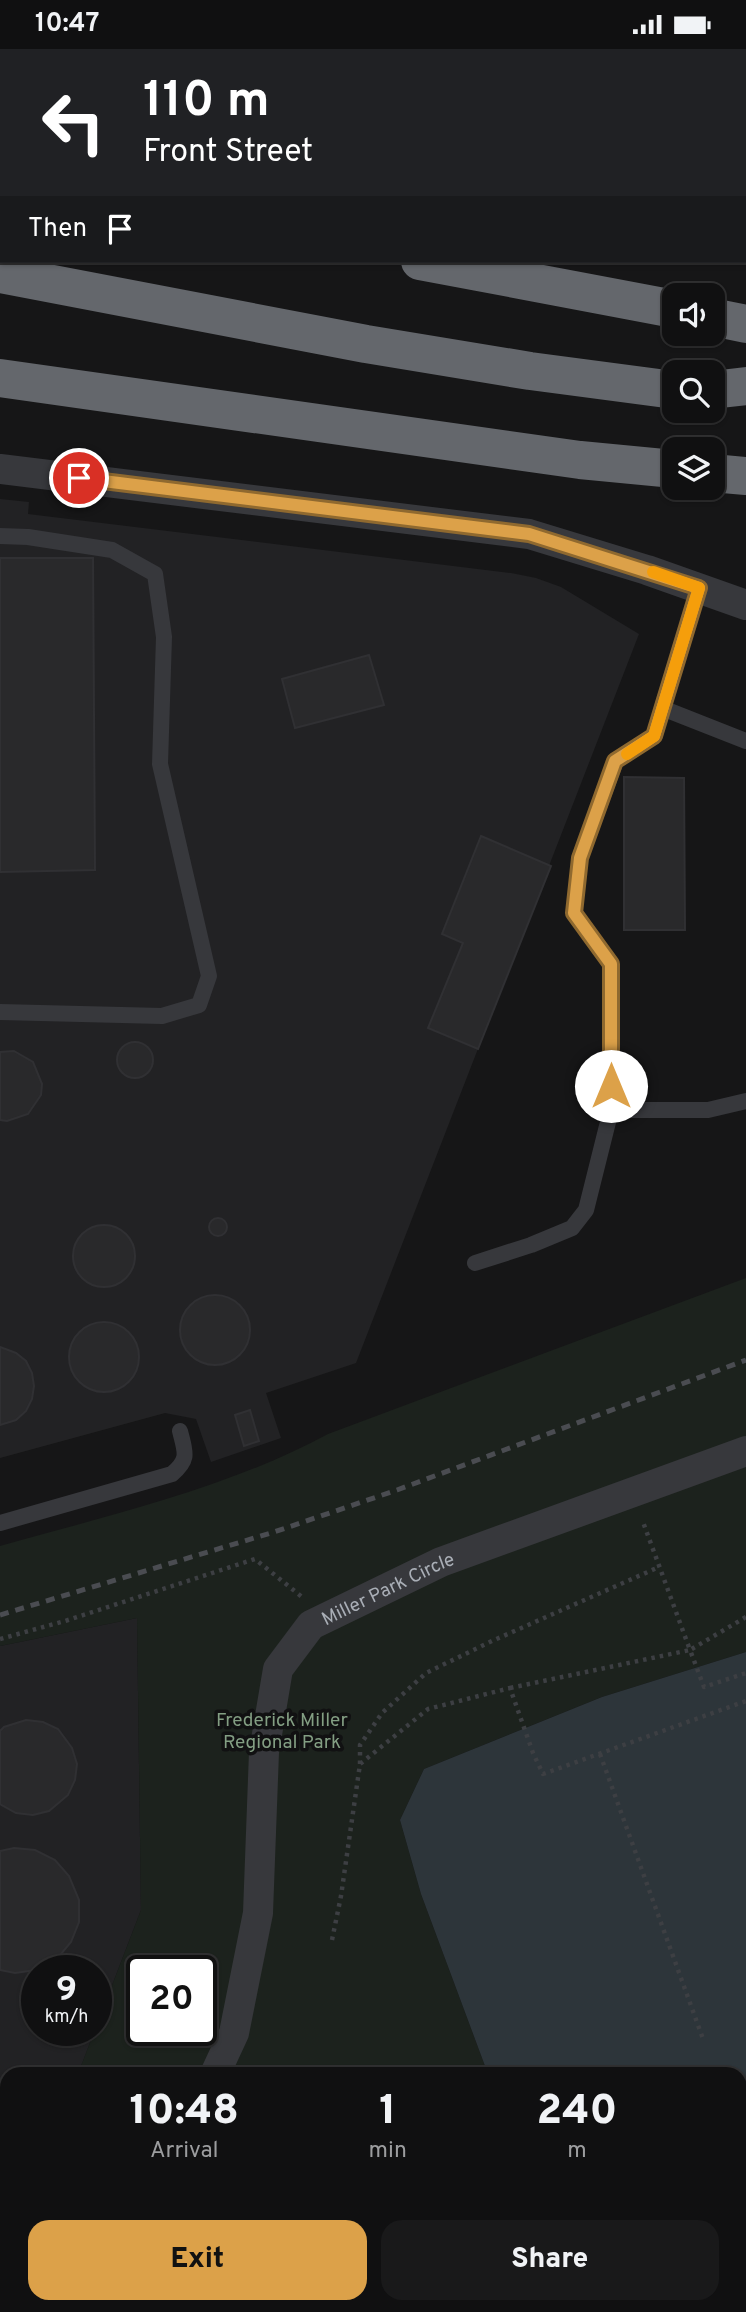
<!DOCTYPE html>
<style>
body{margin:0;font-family:Overpass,sans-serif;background:#19191a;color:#f1f3f6;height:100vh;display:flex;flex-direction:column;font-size:26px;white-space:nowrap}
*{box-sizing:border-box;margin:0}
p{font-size:23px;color:#9c9d9f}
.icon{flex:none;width:38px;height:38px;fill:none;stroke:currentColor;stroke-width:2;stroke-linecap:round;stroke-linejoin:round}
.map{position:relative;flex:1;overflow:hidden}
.drawer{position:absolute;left:0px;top:2018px;width:747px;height:247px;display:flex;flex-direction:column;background:#101011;border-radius:21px 21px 0 0;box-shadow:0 2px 5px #0004,0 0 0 2px #303031}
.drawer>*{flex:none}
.guide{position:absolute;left:0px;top:0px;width:747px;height:214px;box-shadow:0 2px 5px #0004,0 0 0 2px #303031;background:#202124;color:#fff;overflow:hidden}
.tools{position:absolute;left:662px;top:234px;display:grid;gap:14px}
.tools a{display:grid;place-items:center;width:63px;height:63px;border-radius:14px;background:#101011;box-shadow:0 2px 5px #0004,0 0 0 2px #303031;font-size:35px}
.speed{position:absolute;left:21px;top:1906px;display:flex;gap:14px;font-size:35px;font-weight:700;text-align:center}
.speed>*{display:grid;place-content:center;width:91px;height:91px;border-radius:50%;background:#101011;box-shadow:0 2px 5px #0004,0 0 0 2px #303031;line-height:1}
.speed small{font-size:18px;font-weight:400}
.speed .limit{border:4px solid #111;border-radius:10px;background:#fff;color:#111}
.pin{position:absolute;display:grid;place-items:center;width:60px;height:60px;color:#fff;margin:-30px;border:4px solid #fff;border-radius:50%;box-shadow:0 2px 7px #0007}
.me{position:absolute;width:77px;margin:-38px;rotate:0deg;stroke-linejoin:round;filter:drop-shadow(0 0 5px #0008)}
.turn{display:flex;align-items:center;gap:24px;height:147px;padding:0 28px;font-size:32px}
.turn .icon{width:91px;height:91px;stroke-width:2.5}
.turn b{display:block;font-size:49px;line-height:60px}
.then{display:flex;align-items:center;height:66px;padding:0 28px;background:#0003;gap:14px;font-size:26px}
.eta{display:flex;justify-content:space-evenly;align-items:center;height:119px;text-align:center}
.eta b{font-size:42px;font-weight:800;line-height:49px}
.button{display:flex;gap:14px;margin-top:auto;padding:14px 28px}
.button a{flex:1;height:80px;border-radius:21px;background:#dca149;color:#111;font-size:28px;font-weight:800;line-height:80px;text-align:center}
.button a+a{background:#19191a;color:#f1f3f6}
.status{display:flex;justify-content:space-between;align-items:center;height:49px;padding:0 35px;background:#101011;direction:ltr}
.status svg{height:19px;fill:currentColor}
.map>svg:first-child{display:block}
</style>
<div class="status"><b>10:47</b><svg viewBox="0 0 49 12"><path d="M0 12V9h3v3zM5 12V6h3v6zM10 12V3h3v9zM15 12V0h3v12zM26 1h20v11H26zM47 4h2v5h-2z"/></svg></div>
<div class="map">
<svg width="746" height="2263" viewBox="0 0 746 2263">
<rect width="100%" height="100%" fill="#161617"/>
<path fill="#222224" d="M0 450 29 453 28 465 511 524 536 529 561 538 639 585 356 1314 266 1344 281 1389 211 1413 196 1370 165 1364 0 1409Z
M137 1569 141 1861 96 1978V1922H37V1981H95L78 2025H7V2063L0 2062V1597Z"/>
<path fill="#1c221d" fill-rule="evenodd" d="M746 1229V1603L602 1648 424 1720 400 1771 421 1845 488 2025H78L141 1861 137 1569 0 1597V1497C107 1467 231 1438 328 1385ZM142 1922H201V1981H142Z
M7 2210V2258H740V2237L746 2239V2263H0V2226Z"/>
<path fill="#2d353a" d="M746 1603V2239L740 2237V2025H488L421 1845 400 1771 424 1720 602 1648Z"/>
<path fill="#29292b" stroke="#303033" stroke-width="2" d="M0 509H93L95 821 0 823Z
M369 606 384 656 295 679 282 630Z
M624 728 684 729 685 881H624Z
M481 787 551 817 478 1000 428 979 463 894 442 885Z
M117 1011a18 18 0 1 1 36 0a18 18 0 1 1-36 0Z
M14 1002 33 1013 42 1035 41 1046 28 1065 7 1072 0 1071V1003Z
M209 1178a9 9 0 1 1 18 0a9 9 0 1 1-18 0Z
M73 1207a31 31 0 1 1 62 0a31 31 0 1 1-62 0Z
M180 1281a35 35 0 1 1 70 0a35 35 0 1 1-70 0Z
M69 1308a35 35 0 1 1 70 0a35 35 0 1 1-70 0Z
M0 1298 16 1304 26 1312 32 1324 34 1337 32 1350 26 1362 16 1371 0 1376Z
M250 1361 259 1392 244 1397 235 1366Z
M26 1671 43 1673 58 1680 72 1699 77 1715 75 1731 68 1746 49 1762 33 1766 16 1764 0 1755V1682L4 1678Z
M14 1799 35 1801 55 1811 69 1827 79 1851V1873L71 1893 56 1911 36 1921 15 1924 0 1921V1802Z"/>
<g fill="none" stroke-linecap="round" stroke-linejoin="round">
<path stroke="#3d3f43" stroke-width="4.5" stroke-dasharray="3.5 5" stroke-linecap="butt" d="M746 1568 690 1601 704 1638 746 1624
M0 1590 65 1572 255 1510 302 1548
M510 1639 690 1601 643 1473
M600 1705 703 1990
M360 1715V1696L382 1664 426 1624 492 1592 659 1518
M332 1891 341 1847 360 1715 428 1660 510 1639 533 1704 543 1725 746 1652"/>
<path stroke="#37383c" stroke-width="16" d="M0 487 28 488 112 501 155 525 164 588 160 715 209 927 199 956 162 967 0 963
M699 539 662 659 746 692
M662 659 655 686 616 712 580 809 574 864 611 915V1061H708L746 1052
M475 1214 531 1196 572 1179 586 1161 611 1061
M0 1474 172 1425C190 1410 185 1403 180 1382"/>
<g stroke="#37383c" stroke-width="30">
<path d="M0 420 529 485 647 521 746 556"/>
<path id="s1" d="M215 2025 234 1984 258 1864 264 1703 278 1620 311 1576 441 1513 746 1402"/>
<path d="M0 2112 7 2113"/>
<path d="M438 2258 449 2263"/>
</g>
<path stroke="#64676c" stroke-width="38" d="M58 0 63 2
M133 0 137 2
M344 0 349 2
M642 0 649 2
M0 99H2
M420 212 674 260
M0 225 366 295 530 322 674 341
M712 268 746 275
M0 329 580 411 674 420
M712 341 746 337
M712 424 746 427"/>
<path stroke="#4a4c51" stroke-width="5" stroke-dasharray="9 7" stroke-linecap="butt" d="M0 1566 274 1483 397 1441 746 1311"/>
</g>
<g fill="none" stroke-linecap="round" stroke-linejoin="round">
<defs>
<path id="route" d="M79 429 529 485 699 539 654 687 615 712 580 809 574 864 611 915V1037"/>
</defs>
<use href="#route" stroke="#8f692f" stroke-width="18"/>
<use href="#route" stroke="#dca149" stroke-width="12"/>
<path stroke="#f59e0b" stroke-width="12" d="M627 705 654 687 699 539 653 523"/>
</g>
<g text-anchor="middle" stroke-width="7" stroke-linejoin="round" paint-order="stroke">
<g font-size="19" fill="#a9aeb6" stroke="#111112">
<text dy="7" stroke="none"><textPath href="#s1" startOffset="553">Miller Park Circle</textPath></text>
</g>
<g font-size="19" fill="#839e83" stroke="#111112">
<text x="282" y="1677">Frederick Miller<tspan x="282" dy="22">Regional Park</tspan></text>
</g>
</g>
</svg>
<div class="tools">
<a><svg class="icon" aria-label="sound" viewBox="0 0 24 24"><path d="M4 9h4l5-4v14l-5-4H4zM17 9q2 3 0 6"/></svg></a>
<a><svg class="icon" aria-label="search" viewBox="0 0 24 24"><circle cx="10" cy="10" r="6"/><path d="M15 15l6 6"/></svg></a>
<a><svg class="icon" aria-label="layers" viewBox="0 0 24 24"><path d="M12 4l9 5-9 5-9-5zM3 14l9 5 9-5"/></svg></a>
</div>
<div class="speed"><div>9<small>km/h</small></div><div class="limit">20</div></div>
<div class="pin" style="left:79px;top:429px;background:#d93025"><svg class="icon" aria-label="arrive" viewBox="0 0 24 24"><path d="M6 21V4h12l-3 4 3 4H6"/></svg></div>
<svg class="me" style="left:611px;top:1037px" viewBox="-20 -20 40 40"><circle r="19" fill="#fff"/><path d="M0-13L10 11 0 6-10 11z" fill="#dca149"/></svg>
<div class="guide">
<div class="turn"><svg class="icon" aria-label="left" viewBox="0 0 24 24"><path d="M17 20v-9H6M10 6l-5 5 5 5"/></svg><div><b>110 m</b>Front Street</div></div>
<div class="then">Then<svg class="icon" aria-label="arrive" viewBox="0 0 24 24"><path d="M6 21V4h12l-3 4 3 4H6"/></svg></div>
</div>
<section class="drawer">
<div class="eta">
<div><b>10:48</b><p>Arrival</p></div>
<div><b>1</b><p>min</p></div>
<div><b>240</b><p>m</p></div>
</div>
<div class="button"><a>Exit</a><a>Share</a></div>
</section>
</div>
